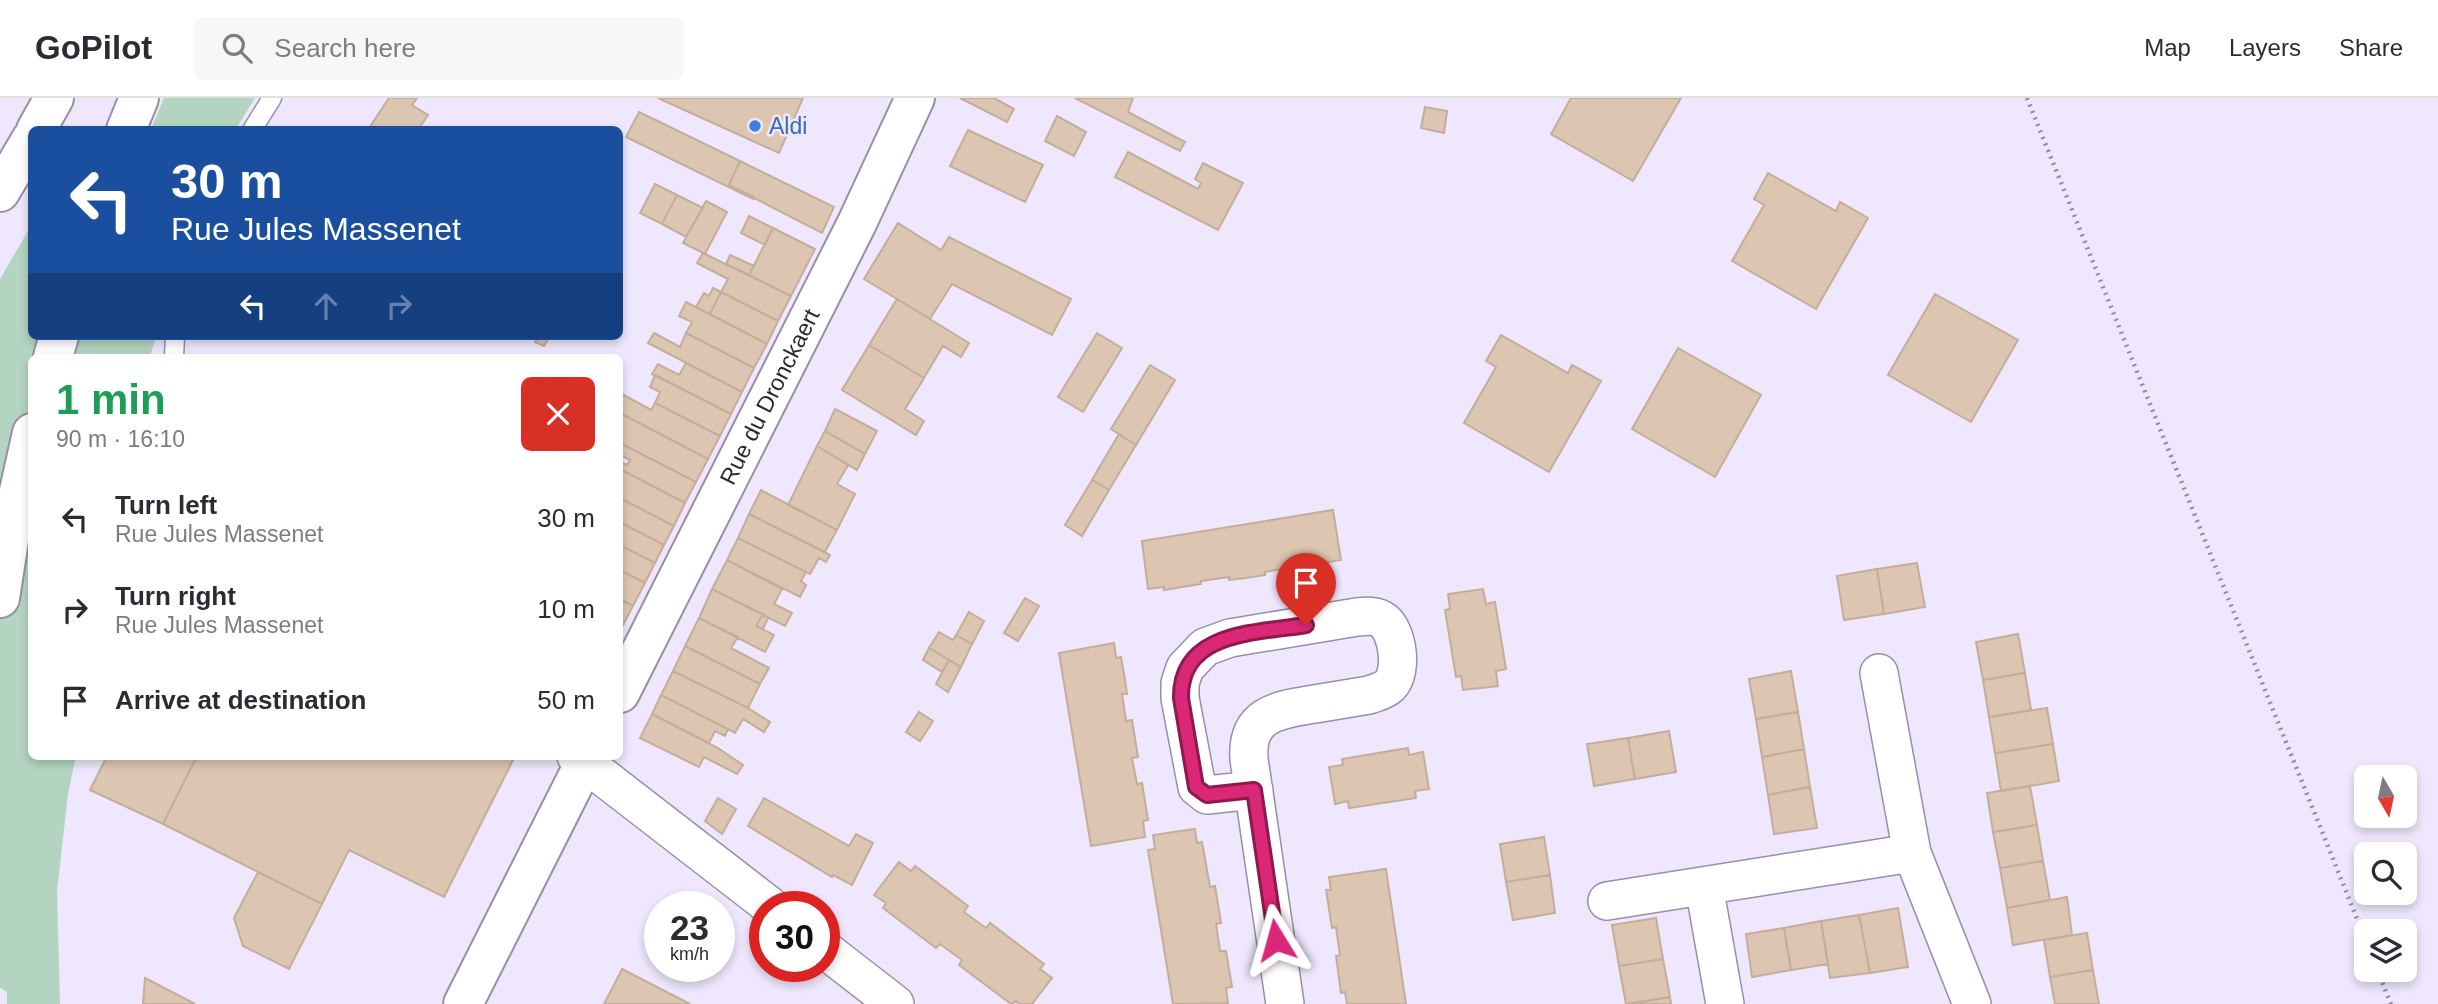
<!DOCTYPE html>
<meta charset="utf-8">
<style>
body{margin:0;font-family:Arial,sans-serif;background:#f7f7f7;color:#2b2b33;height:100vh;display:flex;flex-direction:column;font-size:26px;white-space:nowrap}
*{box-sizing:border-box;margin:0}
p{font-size:23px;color:#7c7c81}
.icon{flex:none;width:38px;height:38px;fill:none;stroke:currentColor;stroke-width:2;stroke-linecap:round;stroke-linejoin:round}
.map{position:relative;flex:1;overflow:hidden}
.panel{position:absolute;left:28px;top:256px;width:595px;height:406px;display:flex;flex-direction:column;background:#fff;border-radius:10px;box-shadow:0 4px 10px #0003}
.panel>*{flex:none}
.top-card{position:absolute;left:28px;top:28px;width:595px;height:214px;border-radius:10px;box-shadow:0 4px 10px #0003;background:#1a4fa0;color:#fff;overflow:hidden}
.needle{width:46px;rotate:171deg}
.controls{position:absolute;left:2354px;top:667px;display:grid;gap:14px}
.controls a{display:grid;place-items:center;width:63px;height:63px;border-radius:10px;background:#fff;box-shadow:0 4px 10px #0003;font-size:35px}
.speed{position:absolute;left:644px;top:793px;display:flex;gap:14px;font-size:35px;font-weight:700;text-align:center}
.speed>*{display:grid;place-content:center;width:91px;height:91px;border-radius:50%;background:#fff;box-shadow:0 4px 10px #0003;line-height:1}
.speed small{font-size:18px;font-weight:400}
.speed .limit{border:10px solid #d22;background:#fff;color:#111}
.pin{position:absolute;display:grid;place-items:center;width:60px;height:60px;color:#fff;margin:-72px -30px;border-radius:50% 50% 50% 0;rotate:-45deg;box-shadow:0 0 7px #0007}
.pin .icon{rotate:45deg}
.me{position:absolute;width:77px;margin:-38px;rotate:352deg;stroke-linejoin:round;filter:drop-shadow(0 0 5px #0008)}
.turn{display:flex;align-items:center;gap:24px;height:147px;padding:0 28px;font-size:32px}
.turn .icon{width:91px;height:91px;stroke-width:2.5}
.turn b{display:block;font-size:49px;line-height:60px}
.lanes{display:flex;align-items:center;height:66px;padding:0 28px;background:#0003;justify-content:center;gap:35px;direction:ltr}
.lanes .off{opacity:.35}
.round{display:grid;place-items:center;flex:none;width:74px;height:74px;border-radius:10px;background:#f7f7f7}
.headline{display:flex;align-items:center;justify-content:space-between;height:119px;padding:0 28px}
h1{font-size:42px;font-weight:700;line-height:52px;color:#1e9e55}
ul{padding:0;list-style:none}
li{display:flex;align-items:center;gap:21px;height:91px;padding:0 28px}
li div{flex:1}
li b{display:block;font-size:26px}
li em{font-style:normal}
header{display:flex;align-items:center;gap:42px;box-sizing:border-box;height:98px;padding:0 35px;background:#fff;border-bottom:2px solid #e1e1e2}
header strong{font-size:33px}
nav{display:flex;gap:38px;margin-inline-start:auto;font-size:24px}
.search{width:490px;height:63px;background:#f7f7f7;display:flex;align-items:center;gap:18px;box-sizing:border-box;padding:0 24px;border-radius:10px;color:#7c7c81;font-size:26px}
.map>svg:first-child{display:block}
</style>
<header>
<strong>GoPilot</strong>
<div class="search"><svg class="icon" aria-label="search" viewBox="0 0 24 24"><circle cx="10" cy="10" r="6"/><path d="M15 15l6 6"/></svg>Search here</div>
<nav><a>Map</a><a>Layers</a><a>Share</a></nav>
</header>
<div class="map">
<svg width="2438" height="906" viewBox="0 0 2438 906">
<rect width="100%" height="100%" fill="#eee7fd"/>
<path fill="#b3d4c0" d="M164 0H255L236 31H151Z
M31 128 32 238H156L150 259H32V658H76L68 696 57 793 60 906H7V894L0 890V181Z"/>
<path fill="#dcc5b1" stroke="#c4ad9a" stroke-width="2" d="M389 0H417L412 7 428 17 418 32H377L371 27Z
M658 0H803L779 55Z
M960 0H994L1014 11 1007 24Z
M1075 0H1133L1128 14 1185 44 1180 53Z
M1571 0H1681L1633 83 1551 36Z
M1425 9 1447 13 1444 35 1421 30Z
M639 14 740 63 729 87 754 99 753 101 626 39Z
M1057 18 1086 34 1074 58 1045 43Z
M968 32 1043 67 1025 104 950 68Z
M1128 54 1198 91 1201 85 1195 81 1203 65 1243 85 1218 132 1115 79Z
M740 63 834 109 822 135 729 87Z
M1768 75 1836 113 1840 104 1868 120 1816 211 1732 163 1764 107 1754 101Z
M655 86 677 97 662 126 640 115Z
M677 97 703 110 686 139 662 126Z
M706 103 727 114 705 156 683 145Z
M749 118 773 130 765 147 741 135Z
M898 125 941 152 949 139 1071 201 1052 237 952 186 930 221 864 181Z
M773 130 815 151 791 198 749 177Z
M703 155 791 198 778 223 721 194 728 181 697 165Z
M730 157 754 168 749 177 726 166Z
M713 190 721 194 710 216 696 209 704 195 709 198Z
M721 194 778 223 767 246 710 216Z
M1935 196 2018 242 1971 324 1888 277Z
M897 201 969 245 961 259 943 248 924 280 869 247Z
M686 204 767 246 754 270 686 235 692 224 679 218Z
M654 235 680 249 686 235 754 270 742 294 648 245Z
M1097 235 1122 250 1083 314 1058 299Z
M1501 237 1568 275 1572 267 1601 283 1549 374 1464 325 1496 269 1486 263Z
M538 238H550L544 248 535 244Z
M869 247 924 280 905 311 924 323 916 337 842 292Z
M1678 250 1761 297 1715 379 1632 331Z
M686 265 742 294 731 316 652 276 658 266 679 277Z
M1150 267 1175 282 1136 347 1111 331Z
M655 277 731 316 720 338 655 305 660 294 650 289Z
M620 295 651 312 655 305 720 338 708 361 620 315Z
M835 311 877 333 865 356 825 333Z
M620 315 708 361 696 384 620 345Z
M825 333 865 356 857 372 817 348Z
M1119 336 1136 347 1109 392 1092 382Z
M620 345 696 384 685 405 620 371V364L627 367 630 362 620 357Z
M817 348 848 367 837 386 855 396 837 432 788 407Z
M622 372 685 405 674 428 620 400V378Z
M1092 382 1109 392 1082 438 1065 427Z
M761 392 837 432 825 454 749 416Z
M620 400 674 428 664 447 620 424Z
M1333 412 1341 462 1328 464V467L1293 472V469L1265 474V477L1246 480 1229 482V479L1201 483V486L1164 492V489L1148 491 1142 443Z
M749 416 830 457 826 464 819 460 810 476 738 440Z
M620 424 664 447 655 465 620 447Z
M738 440 806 474 801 483 806 487 800 499 727 462Z
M620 447 655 465 645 485 620 472Z
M727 462 782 491 774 506 792 515 785 528 712 491Z
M1917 465 1925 509 1884 516 1877 471Z
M1877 471 1884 516 1844 522 1837 478Z
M620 472 645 485 633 508 620 501Z
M712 491 763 516 756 528 774 537 765 554 699 520Z
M1483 491 1486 506 1495 504 1506 571 1496 573 1498 588 1463 592 1461 578 1456 579 1445 512 1450 511 1448 496Z
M1025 500 1039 508 1018 543 1004 535Z
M620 501 633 508 622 529 620 528Z
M969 514 984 523 972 546 956 537Z
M763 516 768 520 763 531 756 528Z
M699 520 738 539 731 550 769 570 760 586 685 548Z
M939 534 953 542 956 537 972 546 961 569 929 550Z
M2018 536 2025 575 1983 582 1976 544Z
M1114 545 1116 560 1121 559 1124 576 1127 596H1122L1126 623 1132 622 1138 659 1132 660 1137 686 1142 685 1148 722 1143 723 1145 739 1091 748 1059 555Z
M685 548 760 586 748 610 673 573Z
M929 550 949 562 942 574 923 562Z
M949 562 961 569 948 594 936 586Z
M673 573 748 610 770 624 764 634 743 621 735 635 661 597Z
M1791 573 1798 614 1756 621 1749 581Z
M2025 575 2031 612 1989 619 1983 582Z
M661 597 728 631 725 638 715 633 709 645 652 616Z
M2047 610 2053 646 1995 655 1989 619Z
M919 614 933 623 920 643 906 634Z
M1798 614 1804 651 1762 659 1756 621Z
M652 616 718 650 743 667 737 676 704 659 699 669 640 640Z
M1669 633 1676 674 1635 681 1628 640Z
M1628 640 1635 681 1594 688 1587 646Z
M2053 646 2059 683 2001 693 1995 655Z
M1408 650 1409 657 1423 654 1429 691 1415 693 1416 700 1349 710 1348 703 1335 706 1329 669 1343 667 1342 661Z
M1804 651 1810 689 1768 697 1762 659Z
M107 658H197L163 726 90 692Z
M197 658H515L444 799 349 752 322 806 163 726Z
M2030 688 2037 727 1993 734 1987 695Z
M1810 689 1817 730 1774 736 1768 697Z
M718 700 736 711 722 736 705 723Z
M764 700 849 748 856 736 873 745 852 787 833 777 832 779 748 728Z
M2037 727 2043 763 2000 770 1993 734Z
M1195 731 1197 745 1202 744 1210 789 1215 788 1221 825 1216 826 1220 853H1226L1232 889 1226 890 1228 905 1173 906 1148 752 1155 751 1153 737Z
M1544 739 1550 777 1506 784 1500 746Z
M2043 763 2050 802 2007 810 2000 770Z
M899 764 911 773 915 768 968 808 964 814 986 830 990 825 1044 866 1040 871 1052 880 1032 906H1020L1016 903 1011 906 959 867 962 862 940 846 936 850 883 810 886 805 874 797Z
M1386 771 1406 906H1347L1345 894 1341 895 1336 858 1340 857 1336 829 1332 830 1326 792H1331L1329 779Z
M258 774 322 806 289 871 243 848 234 820Z
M1550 777 1555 815 1513 822 1506 784Z
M2067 799 2072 837 2013 847 2007 810Z
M1898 810 1908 869 1870 875 1859 817Z
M1859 817 1870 875 1830 880 1821 823Z
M1656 820 1663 861 1619 868 1612 827Z
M1821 823 1828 866 1791 872 1784 830Z
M1784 830 1791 872 1752 879 1746 836Z
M2087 835 2093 872 2050 879 2044 842Z
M1663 861 1670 899 1626 906 1619 868Z
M622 871 690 906H604Z
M2093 872 2099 906H2055L2050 879Z
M145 880 195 906H143Z
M1670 899 1671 906H1631Z"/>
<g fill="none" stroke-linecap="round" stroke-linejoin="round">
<defs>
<path id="lane" d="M252 32 272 0
M174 259 175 238"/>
<path id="street" d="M1879 575 1912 755 1972 906
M576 658 770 808
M1254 692 1207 697 1197 689 1180 600V585L1185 570 1205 549 1230 540 1357 519C1366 518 1377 517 1384 523 1398 535 1403 573 1390 587 1384 593 1377 594 1369 597 1351 600 1333 603 1315 606 1279 612 1246 615 1249 661L1285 906
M1704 788 1725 906
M1607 803 1912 755
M824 851 895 906"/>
<g id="secondary">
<path id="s1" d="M620 595 857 125 915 0"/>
<path d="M463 906 588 658"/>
</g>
<path id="highway" d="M36 32 54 0
M126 32 139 0
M0 94 32 40
M53 259 59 238
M0 500 11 429 32 335"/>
</defs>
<use href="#lane" stroke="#978fa8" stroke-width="21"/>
<use href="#street" stroke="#978fa8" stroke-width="40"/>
<use href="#secondary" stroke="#978fa8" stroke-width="42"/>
<use href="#highway" stroke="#978fa8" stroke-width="42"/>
<path stroke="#938e9f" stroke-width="4.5" stroke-dasharray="2 5" stroke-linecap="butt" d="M2027 0 2366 843
M2377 872 2391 906"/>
<use href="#lane" stroke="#fff" stroke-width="18"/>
<use href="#street" stroke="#fff" stroke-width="37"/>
<use href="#secondary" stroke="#fff" stroke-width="38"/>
<use href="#highway" stroke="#fff" stroke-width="38"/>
</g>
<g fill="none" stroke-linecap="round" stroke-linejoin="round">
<defs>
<path id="route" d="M1276 842 1254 692 1207 697 1196 689 1181 600C1180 533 1257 535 1306 527"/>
</defs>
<use href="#route" stroke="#8e194d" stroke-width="18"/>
<use href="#route" stroke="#db2777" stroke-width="12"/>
</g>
<circle fill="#3f7fe0" stroke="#eee7fd" stroke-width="2.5" cx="755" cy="28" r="7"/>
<g text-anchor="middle" stroke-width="5" stroke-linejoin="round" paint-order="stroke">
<g font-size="23" fill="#366cbe" stroke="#eee7fd" text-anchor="start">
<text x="769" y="36">Aldi</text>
</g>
<g font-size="23" fill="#2a2731" stroke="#eee7fd">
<text dy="8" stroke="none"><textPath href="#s1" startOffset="332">Rue du Dronckaert</textPath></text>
</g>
</g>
</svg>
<div class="controls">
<a><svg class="needle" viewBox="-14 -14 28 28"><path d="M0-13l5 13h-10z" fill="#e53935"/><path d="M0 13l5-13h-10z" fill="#7c7c81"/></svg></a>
<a><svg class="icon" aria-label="search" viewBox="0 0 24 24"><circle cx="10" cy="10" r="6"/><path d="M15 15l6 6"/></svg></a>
<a><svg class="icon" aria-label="layers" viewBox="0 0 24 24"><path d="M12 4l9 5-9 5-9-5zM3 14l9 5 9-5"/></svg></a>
</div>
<div class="speed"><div>23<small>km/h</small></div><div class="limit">30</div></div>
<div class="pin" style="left:1306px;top:527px;background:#d93025"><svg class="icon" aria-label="arrive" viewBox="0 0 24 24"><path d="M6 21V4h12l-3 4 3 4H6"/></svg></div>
<svg class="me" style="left:1276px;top:842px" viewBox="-20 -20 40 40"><path d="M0-17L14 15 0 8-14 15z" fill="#db2777" stroke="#fff" stroke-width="4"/></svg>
<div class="top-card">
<div class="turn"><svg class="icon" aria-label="left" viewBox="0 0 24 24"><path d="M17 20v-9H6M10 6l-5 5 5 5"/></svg><div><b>30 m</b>Rue Jules Massenet</div></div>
<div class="lanes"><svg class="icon" aria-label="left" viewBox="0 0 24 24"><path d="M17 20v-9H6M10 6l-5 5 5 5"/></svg><svg class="icon off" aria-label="ahead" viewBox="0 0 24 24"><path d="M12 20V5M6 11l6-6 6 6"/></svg><svg class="icon off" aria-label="right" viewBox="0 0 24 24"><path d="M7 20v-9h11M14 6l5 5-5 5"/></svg></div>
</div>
<section class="panel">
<div class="headline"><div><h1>1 min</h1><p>90 m · 16:10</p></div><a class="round" style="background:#d93025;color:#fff"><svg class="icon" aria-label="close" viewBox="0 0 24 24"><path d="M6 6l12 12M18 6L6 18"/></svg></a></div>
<ul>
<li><svg class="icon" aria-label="left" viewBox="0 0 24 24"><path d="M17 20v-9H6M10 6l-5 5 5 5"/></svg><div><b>Turn left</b><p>Rue Jules Massenet</p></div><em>30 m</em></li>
<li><svg class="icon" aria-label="right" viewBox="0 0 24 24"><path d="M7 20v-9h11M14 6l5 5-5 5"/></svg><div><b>Turn right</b><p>Rue Jules Massenet</p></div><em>10 m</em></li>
<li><svg class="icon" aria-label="arrive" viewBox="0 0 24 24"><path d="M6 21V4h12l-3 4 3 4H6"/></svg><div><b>Arrive at destination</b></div><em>50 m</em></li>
</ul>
</section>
</div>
